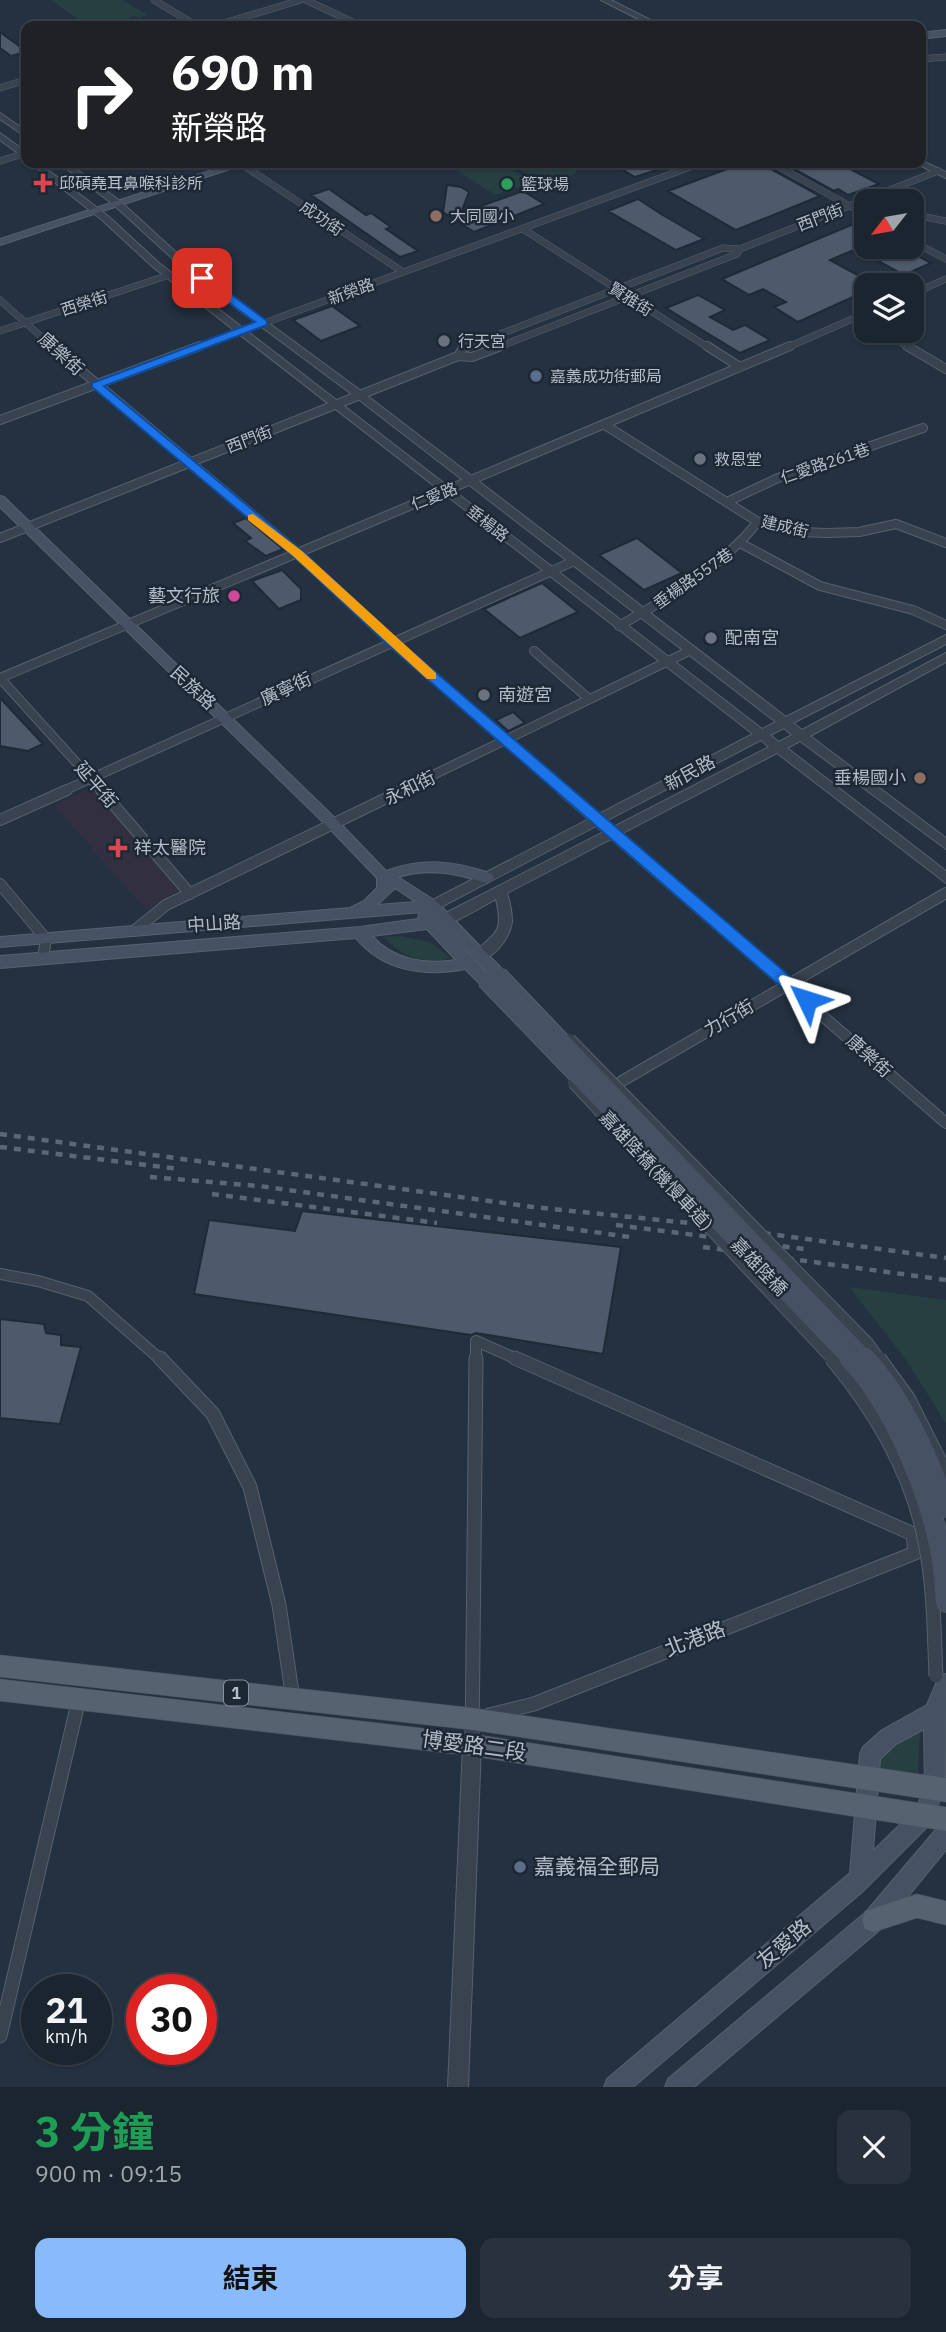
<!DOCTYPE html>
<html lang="zh-TW">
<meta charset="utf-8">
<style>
body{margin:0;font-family:"IBM Plex Sans","Noto Sans TC",sans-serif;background:#28313c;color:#f1f3f6;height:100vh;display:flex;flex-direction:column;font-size:26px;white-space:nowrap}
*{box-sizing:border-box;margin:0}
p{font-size:23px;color:#a0a5ab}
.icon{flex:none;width:38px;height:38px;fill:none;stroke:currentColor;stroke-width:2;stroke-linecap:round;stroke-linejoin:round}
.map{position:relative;height:2087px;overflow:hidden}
.side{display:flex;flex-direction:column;background:#1b2530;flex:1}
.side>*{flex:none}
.top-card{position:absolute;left:21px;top:21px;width:905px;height:147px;border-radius:14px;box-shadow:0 2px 5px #0004,0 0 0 2px #39424c;background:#202124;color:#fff;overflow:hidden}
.needle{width:46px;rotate:239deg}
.fabs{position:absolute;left:854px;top:189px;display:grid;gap:14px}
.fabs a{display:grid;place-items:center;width:70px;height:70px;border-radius:14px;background:#1b2530;box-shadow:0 2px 5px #0004,0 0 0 2px #39424c;font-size:35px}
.speed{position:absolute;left:21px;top:1974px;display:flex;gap:14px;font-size:35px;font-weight:700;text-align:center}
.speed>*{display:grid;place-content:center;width:91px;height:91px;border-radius:50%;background:#1b2530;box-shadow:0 2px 5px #0004,0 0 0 2px #39424c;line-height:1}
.speed small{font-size:18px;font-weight:400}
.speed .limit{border:10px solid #d22;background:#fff;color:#111}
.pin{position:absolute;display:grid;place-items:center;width:60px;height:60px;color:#fff;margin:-30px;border-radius:14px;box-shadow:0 4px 10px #0006}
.me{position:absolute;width:77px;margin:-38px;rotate:311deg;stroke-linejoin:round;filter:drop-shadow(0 0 5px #0008)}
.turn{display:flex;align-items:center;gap:24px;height:147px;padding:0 35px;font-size:32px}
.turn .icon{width:91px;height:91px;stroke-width:2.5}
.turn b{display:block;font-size:49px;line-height:60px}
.round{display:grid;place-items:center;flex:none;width:74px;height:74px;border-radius:14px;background:#28313c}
.summary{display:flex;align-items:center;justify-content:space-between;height:119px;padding:0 35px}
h1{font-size:42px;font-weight:700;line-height:52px;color:#1e9e55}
.primary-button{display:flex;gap:14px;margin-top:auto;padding:14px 35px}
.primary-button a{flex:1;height:80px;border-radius:14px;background:#89bafb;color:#111;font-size:28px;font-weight:700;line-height:80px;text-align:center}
.primary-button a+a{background:#28313c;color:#f1f3f6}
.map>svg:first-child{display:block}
</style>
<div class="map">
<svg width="946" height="2087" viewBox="0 0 946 2087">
<rect width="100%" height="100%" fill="#243140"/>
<path fill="#323040" d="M93 787 181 890 146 910 54 805Z"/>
<path fill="#263f41" d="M51 0H123L147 15 138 18 134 15C122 27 101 26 87 26Z
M460 163H501L533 182 495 195 450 166Z
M508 163H576L579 165 576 173 564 179 550 180 555 184 547 186Z
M400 936 430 942 451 958C423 965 403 958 384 937Z
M849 1287 946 1300V1423L904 1357Z
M920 1732 918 1773 879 1768C882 1747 900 1736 920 1732Z"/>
<path fill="#4d5a6b" stroke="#1f2a37" stroke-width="2" d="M0 32 26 51V52L11 56 0 48Z
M636 163H672V165L635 177 620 168Z
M743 163H766L769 168 820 196 736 230 668 191Z
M783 163H839L879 184 848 195 838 189 834 191Z
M447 185 461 187 469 192 461 213 523 191 544 204 474 232 443 212Z
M329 189 366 215 371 213 391 227 386 229 418 251 400 257 311 195Z
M638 199 661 214 704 239 676 250 608 211Z
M856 223 866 228V247H901L931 263 904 275 856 249 830 260 876 285H866V291L798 322 774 307 786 302 763 289 749 295 722 279Z
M698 295 725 310 710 317 733 330 745 325 770 340 740 353 666 308Z
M332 306 360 326 321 341 293 320Z
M246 518 283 549 266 556 245 541 251 538 233 523Z
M637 538 682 573 644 590 599 555Z
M282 570 301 589V600L279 609 252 581Z
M542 583 578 612 520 638 484 609Z
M0 698 43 744 28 751 0 746Z
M513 712 525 723 508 731 496 720Z
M302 1211 621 1247 603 1354 476 1333 471 1335 194 1294 209 1220 295 1231Z
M0 1319 44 1324 46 1333 61 1335V1345L81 1347 60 1424 0 1418Z"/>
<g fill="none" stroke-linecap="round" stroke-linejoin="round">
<defs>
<path id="minor-far3" d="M154 0 197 26
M306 0 361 26
M214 26 301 0
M920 59 946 57
M0 88 26 80
M0 161 26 153
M240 163 403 272
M772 163 866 215
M912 220 925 217 946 221
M523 229 709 348
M912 241 946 259
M912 294 946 279
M0 300 54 348
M0 331 169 275
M882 331 910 348
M196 348 701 163
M464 348 723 248 740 249
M496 348 737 254 740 249 938 171
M786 348 866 313"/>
<path id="minor-far2" d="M52 346 298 553 392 642 564 791
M707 346 740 367
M907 346 946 369
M458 356 463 348 469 346
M0 420 200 346
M605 425 758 522 800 532 826 533 859 532 896 524 946 543
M729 501 778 478 923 428
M0 538 458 356 472 357 501 346
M742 544 820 586 913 610 946 625
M619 626C670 597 720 568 758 522
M534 651 589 699
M0 678 790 346
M0 678 102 791
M63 791 574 561
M400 791 689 651"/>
<path id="minor-far1" d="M101 790 190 894
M562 790 946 1123
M0 820 67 790
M0 884 46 939 43 958
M134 931 166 905 403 790
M622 1081 946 893
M0 1274 38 1281 88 1296 161 1360
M476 1360V1341L519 1360"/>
<path id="minor" d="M160 1358 213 1414 250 1487 279 1605 293 1699
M489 1715 534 1704 915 1553 913 1534 515 1358
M472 1745 476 1358
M0 2036 79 1699"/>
<path id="tertiary" d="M601 0H611L662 26H652Z
M0 113 26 131V137L0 119Z
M0 133 26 152V159L0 140Z
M920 160 946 172V178L917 164 920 163Z
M30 163H39L108 216 159 263 762 729 776 722 349 392 185 270 114 205 59 163H68L120 201 191 266 357 388 786 717 946 635V644L793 723 802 730 946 653V662L810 736 946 838V849L800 741 787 748 946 871V883L777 753 507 893C510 902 512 912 512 922 510 938 492 963 474 959L472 956C492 932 505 938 496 899 478 908 451 929 430 925L428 922 430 919 442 915 769 747 761 740 437 909H427L425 906 427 903 753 734 153 267 102 220ZM784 728 792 735 779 742 770 735Z
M472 1736 478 1739 481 1745 468 2087H448L463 1745 466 1739Z"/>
<path id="secondary" d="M946 30V36L920 39V33Z
M234 163H248L0 245V239Z
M0 496 4 497 338 821 386 871C423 857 456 861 492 874L494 878 487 883C456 874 430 867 398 877L437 902 504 971 507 975 504 979H494L437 920 490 976 493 980 490 984H480L465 969C425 977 383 971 356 938L0 968V956L360 927 418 919 419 913 423 912 0 947V937L350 908 364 901 377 888V878L328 827 0 507ZM395 888 416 902 377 905ZM427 929 456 960C426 965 393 960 372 936Z
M946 1674 945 1787 931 1823 862 1892 633 2087H604L607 2079 850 1873 860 1754 863 1747 882 1730 927 1705 939 1677ZM924 1729 925 1787 916 1809 873 1851 880 1759 896 1744Z
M946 1822V1850L882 1928 694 2087H665L668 2079 866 1912 939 1826Z"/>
<path id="primary" d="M0 1655 473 1708 946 1778V1802L473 1730 0 1677Z
M0 1679 472 1734 946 1807V1831L472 1756 0 1701Z
M917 1894 946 1901V1925L917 1918 874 1932 865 1929 862 1920 865 1911Z"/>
</defs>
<use href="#minor-far3" stroke="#56616d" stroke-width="7"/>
<use href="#minor-far2" stroke="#56616d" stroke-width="10"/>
<use href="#minor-far1" stroke="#56616d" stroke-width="12"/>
<use href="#minor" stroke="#56616d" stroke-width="15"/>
<use href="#tertiary" stroke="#56616d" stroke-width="2"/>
<use href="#secondary" stroke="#56616d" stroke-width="2"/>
<use href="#primary" stroke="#414c58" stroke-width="1"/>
<use href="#minor-far3" stroke="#38434f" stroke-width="6"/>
<use href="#minor-far2" stroke="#38434f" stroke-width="8"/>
<use href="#minor-far1" stroke="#38434f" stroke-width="10"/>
<use href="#minor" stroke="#38434f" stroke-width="13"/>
<use href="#tertiary" fill="#38434f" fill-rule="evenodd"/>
<use href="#secondary" fill="#465263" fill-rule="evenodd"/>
<use href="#primary" fill="#56626f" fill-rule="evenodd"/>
<path stroke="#5a6777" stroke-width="4.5" stroke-dasharray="7 7" stroke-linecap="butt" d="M0 1134 533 1207 689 1223 946 1258
M0 1147 179 1169
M150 1177 259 1186 630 1237
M212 1194 437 1223
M616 1225 804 1249
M703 1247 946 1280"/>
<defs>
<path id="minor-bridge-far1" d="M570 1039 868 1343 880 1360
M573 1083 833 1360"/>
<path id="minor-bridge" d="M831 1358C876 1412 912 1473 925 1542 934 1586 934 1631 936 1676
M879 1358 908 1398 946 1473"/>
<path id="secondary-bridge-far1" d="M499 975 866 1360
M485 980 851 1360"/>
<path id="secondary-bridge" d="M849 1358C892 1402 928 1489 940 1549 944 1566 944 1585 946 1603
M865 1358C903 1398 928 1456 946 1508"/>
</defs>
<use href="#minor-bridge-far1" stroke="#56616d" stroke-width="12" stroke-linecap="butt"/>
<use href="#minor-bridge" stroke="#56616d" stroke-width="15" stroke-linecap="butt"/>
<use href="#secondary-bridge-far1" stroke="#56616d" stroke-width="18" stroke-linecap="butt"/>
<use href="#secondary-bridge" stroke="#56616d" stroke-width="22" stroke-linecap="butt"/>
<use href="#minor-bridge-far1" stroke="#38434f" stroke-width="10"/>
<use href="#minor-bridge" stroke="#38434f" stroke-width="13"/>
<use href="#secondary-bridge-far1" stroke="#465263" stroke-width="16"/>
<use href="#secondary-bridge" stroke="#465263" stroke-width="20"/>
</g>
<path fill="#1a73e8" stroke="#114b97" stroke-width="2" d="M198 275H205L267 321V325L104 386 302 551 397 639 813 996 815 1000 813 1005H802L388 645 293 556 92 387V383L255 322 198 280Z"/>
<path fill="#f59e0b" d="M253 514 302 551 436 673V679H427L293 556 248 520V515Z"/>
<g fill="#e0444e" stroke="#1d2835" stroke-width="2.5">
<path d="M39.5 172.5h7v7h7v7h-7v7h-7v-7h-7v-7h7z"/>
<path d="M114.5 837.5h7v7h7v7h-7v7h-7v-7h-7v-7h7z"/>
</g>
<circle fill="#2e9e5b" stroke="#1d2835" stroke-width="2.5" cx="507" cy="184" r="7"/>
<g fill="#8d6e63" stroke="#1d2835" stroke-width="2.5">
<circle cx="436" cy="216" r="7"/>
<circle cx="920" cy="778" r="7"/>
</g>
<g fill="#6b7280" stroke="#1d2835" stroke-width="2.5">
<circle cx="444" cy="341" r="7"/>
<circle cx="700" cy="459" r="7"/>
<circle cx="711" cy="638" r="7"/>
<circle cx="484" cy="695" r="7"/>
</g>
<g fill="#5c6f8a" stroke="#1d2835" stroke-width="2.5">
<circle cx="536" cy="376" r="7"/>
<circle cx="520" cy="1867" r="7"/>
</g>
<circle fill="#d1479c" stroke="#1d2835" stroke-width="2.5" cx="234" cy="596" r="7"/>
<g text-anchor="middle" stroke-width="5" stroke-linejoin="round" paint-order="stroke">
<g font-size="16" fill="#b4beca" stroke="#1d2835" text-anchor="start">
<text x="59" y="189">邱碩堯耳鼻喉科診所</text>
<text x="521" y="190">籃球場</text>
<text x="450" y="222">大同國小</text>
<text x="458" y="347">行天宮</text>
<text x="550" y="382">嘉義成功街郵局</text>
<text x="714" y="465">救恩堂</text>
</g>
<g font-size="16" fill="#b4beca" stroke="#1d2835">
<text transform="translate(820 217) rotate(-21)" y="6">西門街</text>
<text transform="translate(322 218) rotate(34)" y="6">成功街</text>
<text transform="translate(351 291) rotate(-20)" y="6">新榮路</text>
<text transform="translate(631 299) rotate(32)" y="6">賢雅街</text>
<text transform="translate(84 303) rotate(-18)" y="6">西榮街</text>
<text transform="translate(249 439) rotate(-21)" y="6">西門街</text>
<text transform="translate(825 463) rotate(-19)" y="6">仁愛路261巷</text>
<text transform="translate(434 496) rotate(-22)" y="6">仁愛路</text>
<text transform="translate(488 523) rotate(38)" y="6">垂楊路</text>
<text transform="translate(785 526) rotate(13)" y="6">建成街</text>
<text transform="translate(693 578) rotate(-35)" y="6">垂楊路557巷</text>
</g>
<rect fill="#1d2835" stroke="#87919d" stroke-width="2" x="224" y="1680.5" width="24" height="25" rx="5"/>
<g font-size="16" font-weight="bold" fill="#b4beca">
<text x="236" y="1699">1</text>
</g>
<g font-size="18" fill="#b4beca" stroke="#1d2835">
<text transform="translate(61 354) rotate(42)" y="6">康樂街</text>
<text transform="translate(193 688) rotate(43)" y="6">民族路</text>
<text transform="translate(286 689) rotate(-25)" y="6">廣寧街</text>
<text transform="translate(690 773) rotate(-28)" y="6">新民路</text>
<text transform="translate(96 785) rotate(49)" y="6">延平街</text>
<text transform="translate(410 788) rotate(-26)" y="6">永和街</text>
<text transform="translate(214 924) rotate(-4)" y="6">中山路</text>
<text transform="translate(729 1018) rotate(-30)" y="6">力行街</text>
<text transform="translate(869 1056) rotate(42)" y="6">康樂街</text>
<text transform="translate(656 1171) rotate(47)" y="6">嘉雄陸橋(機慢車道)</text>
<text transform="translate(759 1267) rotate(46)" y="6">嘉雄陸橋</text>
</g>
<g font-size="18" fill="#b4beca" stroke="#1d2835" text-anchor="start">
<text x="220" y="602" text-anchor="end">藝文行旅</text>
<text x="725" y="644">配南宮</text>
<text x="498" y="701">南遊宮</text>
<text x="906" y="784" text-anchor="end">垂楊國小</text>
<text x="134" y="854">祥太醫院</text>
</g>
<g font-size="21" fill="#b4beca" stroke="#1d2835">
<text transform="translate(695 1639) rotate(-21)" y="7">北港路</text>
<text transform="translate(474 1746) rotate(8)" y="7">博愛路二段</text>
<text transform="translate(784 1944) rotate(-40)" y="7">友愛路</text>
</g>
<g font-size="21" fill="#b4beca" stroke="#1d2835" text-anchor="start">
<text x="534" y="1874">嘉義福全郵局</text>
</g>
</g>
</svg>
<div class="fabs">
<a><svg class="needle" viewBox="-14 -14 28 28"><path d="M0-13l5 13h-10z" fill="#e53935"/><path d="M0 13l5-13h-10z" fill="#a0a5ab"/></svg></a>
<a><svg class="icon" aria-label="layers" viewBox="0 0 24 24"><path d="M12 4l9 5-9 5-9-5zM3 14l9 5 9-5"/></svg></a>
</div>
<div class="speed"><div>21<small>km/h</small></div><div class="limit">30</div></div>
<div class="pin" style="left:202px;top:278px;background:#d93025"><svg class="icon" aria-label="arrive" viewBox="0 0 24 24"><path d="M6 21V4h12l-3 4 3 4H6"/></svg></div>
<svg class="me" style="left:807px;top:1000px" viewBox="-20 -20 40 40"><path d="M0-17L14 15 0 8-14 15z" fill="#1a73e8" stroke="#fff" stroke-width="4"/></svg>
<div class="top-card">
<div class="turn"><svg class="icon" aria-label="right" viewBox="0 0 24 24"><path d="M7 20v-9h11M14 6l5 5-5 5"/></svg><div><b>690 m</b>新榮路</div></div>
</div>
</div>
<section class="side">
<div class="summary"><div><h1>3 分鐘</h1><p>900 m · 09:15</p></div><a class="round"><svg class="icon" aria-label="close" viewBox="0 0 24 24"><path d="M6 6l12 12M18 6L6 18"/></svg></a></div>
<div class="primary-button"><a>結束</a><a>分享</a></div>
</section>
